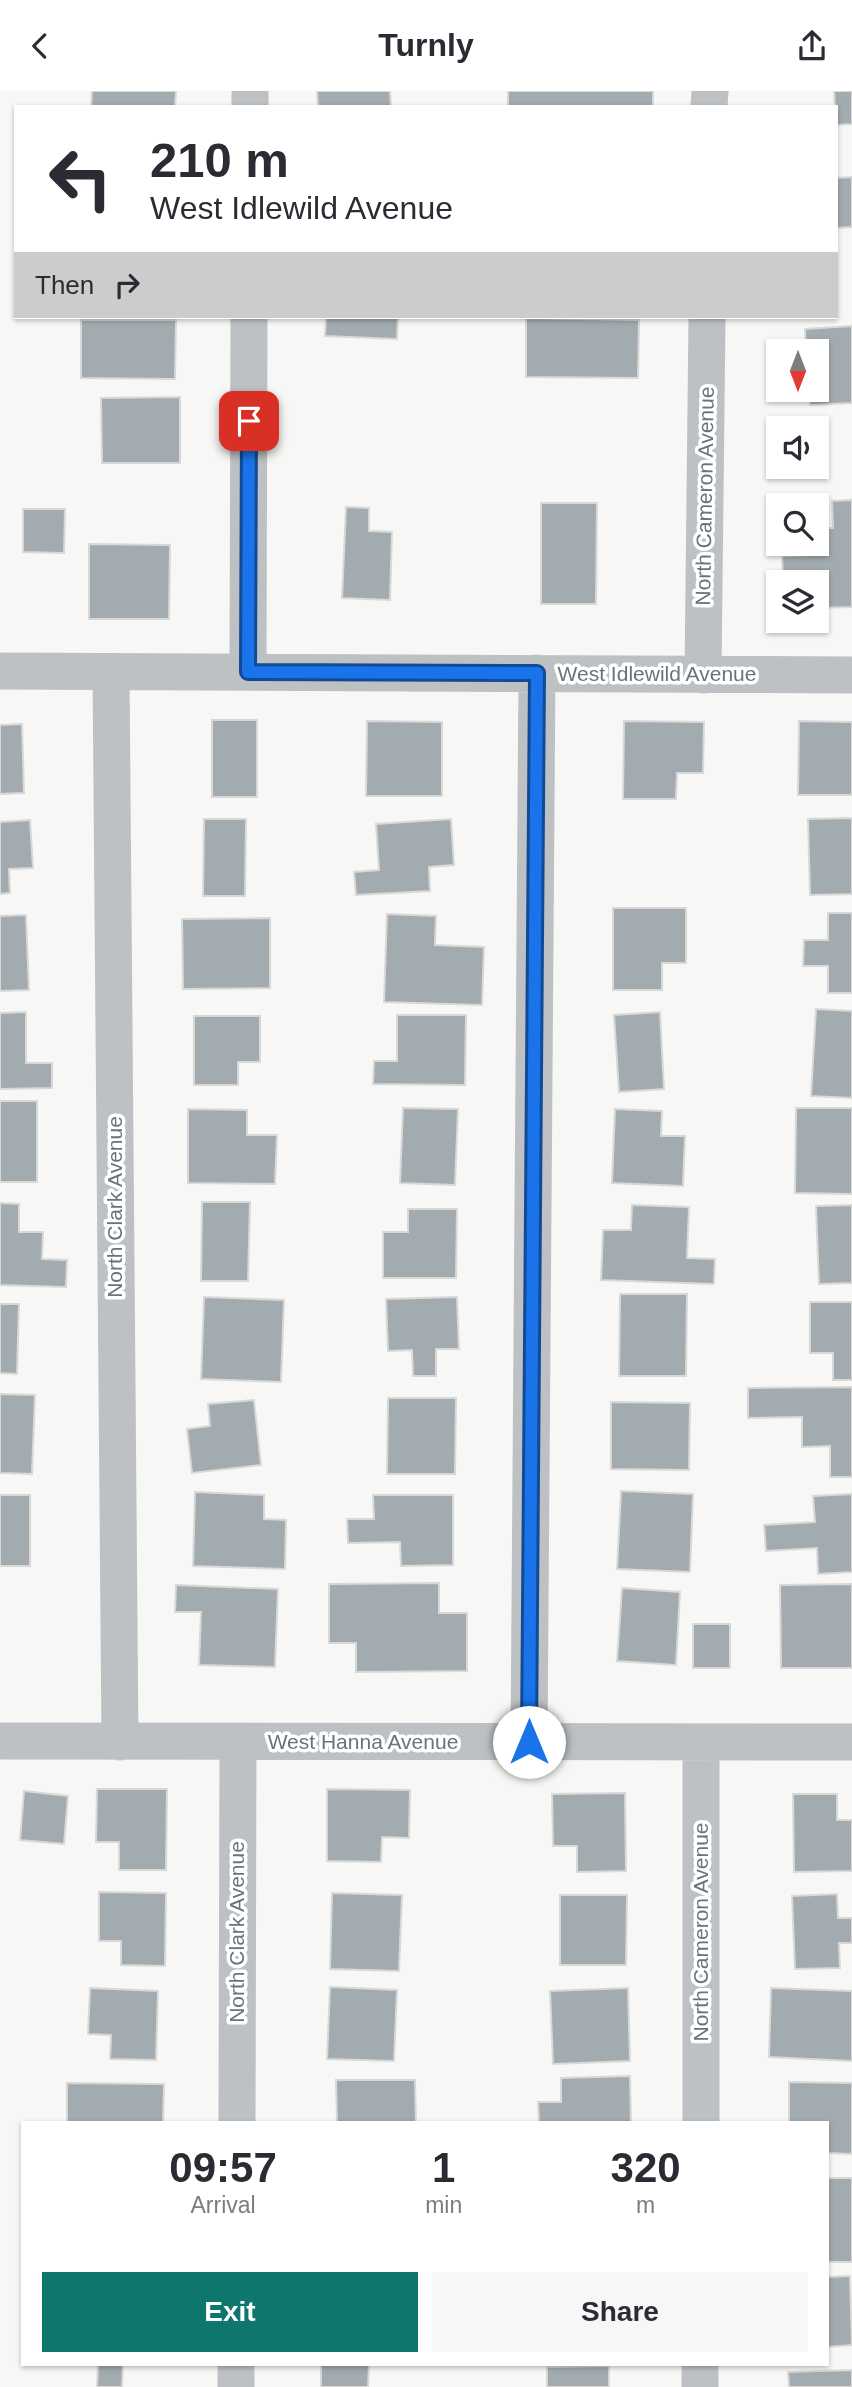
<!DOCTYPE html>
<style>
body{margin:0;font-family:Helvetica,sans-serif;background:#f7f7f7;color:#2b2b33;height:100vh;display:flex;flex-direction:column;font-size:26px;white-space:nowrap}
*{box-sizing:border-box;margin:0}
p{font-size:23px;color:#7c7c81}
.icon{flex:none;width:38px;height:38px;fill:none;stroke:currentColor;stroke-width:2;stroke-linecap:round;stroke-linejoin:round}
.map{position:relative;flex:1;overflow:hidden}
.side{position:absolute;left:21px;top:2030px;width:808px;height:245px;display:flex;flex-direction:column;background:#fff;border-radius:0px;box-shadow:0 2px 5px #0004}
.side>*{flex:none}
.top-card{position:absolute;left:14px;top:14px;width:824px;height:214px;border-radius:0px;box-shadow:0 2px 5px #0004;background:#fff;color:#2b2b33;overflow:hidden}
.needle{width:46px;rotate:180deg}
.buttons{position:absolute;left:766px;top:248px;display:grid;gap:14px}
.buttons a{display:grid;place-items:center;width:63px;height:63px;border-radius:0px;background:#fff;box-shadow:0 2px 5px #0004;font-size:35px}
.pin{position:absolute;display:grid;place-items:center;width:60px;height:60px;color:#fff;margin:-30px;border-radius:14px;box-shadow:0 4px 10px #0006}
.me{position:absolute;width:77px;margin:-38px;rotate:0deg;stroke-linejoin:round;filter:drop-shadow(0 0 5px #0008)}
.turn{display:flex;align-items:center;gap:24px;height:147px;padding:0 21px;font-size:32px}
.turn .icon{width:91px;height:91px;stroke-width:2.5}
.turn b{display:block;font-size:49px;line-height:60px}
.then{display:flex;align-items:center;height:66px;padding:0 21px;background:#0003;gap:14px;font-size:26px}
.eta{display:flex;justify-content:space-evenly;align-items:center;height:119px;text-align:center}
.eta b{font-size:42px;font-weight:800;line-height:49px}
.primary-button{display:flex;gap:14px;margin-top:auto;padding:14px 21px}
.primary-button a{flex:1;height:80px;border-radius:0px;background:#0f766e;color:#fff;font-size:28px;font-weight:800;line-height:80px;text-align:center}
.primary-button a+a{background:#f7f7f7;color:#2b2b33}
header{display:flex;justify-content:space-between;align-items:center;height:91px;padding:0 21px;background:#fff;font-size:32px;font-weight:800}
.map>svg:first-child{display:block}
</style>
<header><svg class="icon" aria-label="back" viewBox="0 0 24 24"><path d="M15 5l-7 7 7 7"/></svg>Turnly<svg class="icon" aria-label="share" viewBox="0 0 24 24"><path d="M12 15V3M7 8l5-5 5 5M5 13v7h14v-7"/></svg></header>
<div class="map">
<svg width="852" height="2296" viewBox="0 0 852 2296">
<rect width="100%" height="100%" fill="#f7f7f5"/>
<path fill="#a2abaf" stroke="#d9d8d7" stroke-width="2" d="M92 0H176L175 16H91Z
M317 0H390L391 16H318Z
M508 0H653V16H508Z
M834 0H852V33L836 34Z
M852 86V136L836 137V87Z
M326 226H398L397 248 325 245Z
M526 227 639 229 638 287 526 286Z
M81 229H176L175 288 81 287Z
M852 235V312L810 314 809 299H817V261H806L805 238Z
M180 306V372H102L101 307Z
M852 409V516L817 517V492H783L782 465 808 464 807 453H817V437H833L832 410Z
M541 412H597L596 513H541Z
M346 416 369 417V440L392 441 390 509 342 507Z
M23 418H65L64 462 23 461Z
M89 453 170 454 169 528H89Z
M212 629H257V706H212Z
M367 630 442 631V705H366Z
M624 630 704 631 703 682H677L676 708H623Z
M799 630 852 631V704H798Z
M22 633 24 702 0 703V634Z
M852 727V803L810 804 808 728Z
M204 728H246L245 805H203Z
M451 728 454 774 429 776 430 800 356 804 354 781 379 779 376 733Z
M30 729 33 777 9 778 10 802 0 803V731Z
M613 817H686V872H662V899H613Z
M828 822H852V902H828V875H803L804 849H828Z
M387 823 436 825 435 854 484 856 482 914 384 911Z
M26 824 29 899 0 900V825Z
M270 827V897L183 898 182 828Z
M816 918 852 920V1007L811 1005Z
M26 921V972H52V997L0 998V922Z
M660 921 664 998 619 1001 614 924Z
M397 924H466L465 994 373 993 374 970H397Z
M194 925H260V971H238V994H194Z
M0 1010H37V1091H0Z
M403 1017 458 1018 455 1094 400 1092Z
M796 1017H852V1103L795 1102Z
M188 1018 247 1019V1044H277L275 1093 188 1092Z
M615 1018 662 1020 661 1045H685L683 1095 612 1092Z
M202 1111H250L248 1190H201Z
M0 1112 19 1113V1141H43L42 1168 67 1169 66 1196 0 1194Z
M632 1114 689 1116 687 1167 715 1168 714 1193 601 1189 603 1139H631Z
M852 1114V1192L819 1193 816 1115Z
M408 1118H457L456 1187H383V1141H408Z
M620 1203H687L686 1285H619Z
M204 1206 284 1209 281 1291 201 1288Z
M457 1206 459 1258H436V1285H413L412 1259 388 1260 386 1208Z
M810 1211H852V1289H833V1262H810Z
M0 1213H19L17 1283 0 1282Z
M852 1296V1386H830V1355L802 1356V1326L748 1327V1297Z
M0 1303 35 1304 32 1383 0 1382Z
M388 1307H456L455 1383H387Z
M254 1309 261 1374 192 1382 187 1338 210 1335 208 1313Z
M611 1311 690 1312 689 1379 611 1378Z
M621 1400 693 1403 690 1481 617 1478Z
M195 1401 264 1404V1428L286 1429 285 1478 193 1475Z
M852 1403V1481L818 1483 817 1457 766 1460 764 1434 815 1431 813 1405Z
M0 1404H30V1475H0Z
M373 1404H453V1474L401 1475 400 1451 348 1452 347 1428H374Z
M439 1492V1522H467V1580L356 1581V1552H329V1493Z
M852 1493V1577H781L780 1494Z
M176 1494 278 1498 275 1576 199 1574 201 1521H175Z
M622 1497 680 1501 676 1574 617 1570Z
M693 1533H730V1577H693Z
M97 1698H167L166 1779H119V1751H96Z
M327 1698 410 1699 409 1747 382 1746 381 1771 327 1770Z
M24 1700 68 1705 64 1753 20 1749Z
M625 1702 626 1780 577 1781V1755H553L552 1703Z
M793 1703H837V1729H852V1780L794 1781Z
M99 1801 166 1802 165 1875 121 1874V1850H99Z
M332 1802 402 1804 399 1880 330 1878Z
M837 1803 838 1827H852V1852H839L840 1877 795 1878 792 1805Z
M560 1804H627L626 1874H560Z
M330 1896 397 1899 394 1970 327 1968Z
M90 1897 158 1900 156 1969 110 1968 111 1944 88 1943Z
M628 1897 630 1970 553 1973 550 1900Z
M771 1897 852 1900V1970L769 1966Z
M630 1985 631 2032H539L538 2011H561V1987Z
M336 1989H415L416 2032H337Z
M789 1991 852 1992V2063L828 2062V2032H789Z
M67 1992 164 1993 163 2032H67Z
M828 2087H852V2171H828Z
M850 2185 852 2254 828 2256V2186Z
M98 2274H123L122 2296H97Z
M321 2274H369L368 2296H321Z
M609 2275V2296H547V2276Z
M852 2279V2296H789L788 2281Z"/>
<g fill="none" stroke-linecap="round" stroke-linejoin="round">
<path stroke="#bdc1c4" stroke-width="37" d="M250 16V0
M709 16 710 0
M0 580 852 584
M111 581 120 1651
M248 581 249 226
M703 584 707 226
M0 1650 852 1651
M529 1651 537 582
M237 2032 238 1651
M701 2032V1651
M236 2296V2273
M700 2296V2273"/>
</g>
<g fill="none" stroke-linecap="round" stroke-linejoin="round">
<defs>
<path id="route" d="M249 330 248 581 537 582 529 1651"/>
</defs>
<use href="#route" stroke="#114b97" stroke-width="18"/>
<use href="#route" stroke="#1a73e8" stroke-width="12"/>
</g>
<g text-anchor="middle" stroke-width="7" stroke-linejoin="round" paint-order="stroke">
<g font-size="21" fill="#66757c" stroke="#fff">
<text transform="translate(705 405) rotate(-89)" y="7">North Cameron Avenue</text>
<text x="657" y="590">West Idlewild Avenue</text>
<text transform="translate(115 1116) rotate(-90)" y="7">North Clark Avenue</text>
<text x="363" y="1658">West Hanna Avenue</text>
<text transform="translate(237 1841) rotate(-90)" y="7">North Clark Avenue</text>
<text transform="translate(701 1841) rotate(-90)" y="7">North Cameron Avenue</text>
</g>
</g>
</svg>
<div class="buttons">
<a><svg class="needle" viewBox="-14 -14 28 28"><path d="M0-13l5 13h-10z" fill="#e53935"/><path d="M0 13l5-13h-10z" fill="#7c7c81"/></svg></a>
<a><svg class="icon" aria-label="sound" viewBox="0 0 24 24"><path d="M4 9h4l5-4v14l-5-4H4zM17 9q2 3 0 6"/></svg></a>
<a><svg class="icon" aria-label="search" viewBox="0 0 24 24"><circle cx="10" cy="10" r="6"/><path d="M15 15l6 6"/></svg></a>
<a><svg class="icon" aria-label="layers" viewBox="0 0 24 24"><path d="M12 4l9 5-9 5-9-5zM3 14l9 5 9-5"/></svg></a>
</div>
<div class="pin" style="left:249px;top:330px;background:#d93025"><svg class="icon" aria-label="arrive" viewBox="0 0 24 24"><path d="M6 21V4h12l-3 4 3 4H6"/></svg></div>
<svg class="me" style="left:529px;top:1651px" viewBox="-20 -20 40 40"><circle r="19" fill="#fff"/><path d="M0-13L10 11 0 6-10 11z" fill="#1a73e8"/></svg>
<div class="top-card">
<div class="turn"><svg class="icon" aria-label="left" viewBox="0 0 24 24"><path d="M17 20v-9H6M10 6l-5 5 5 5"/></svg><div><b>210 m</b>West Idlewild Avenue</div></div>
<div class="then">Then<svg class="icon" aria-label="right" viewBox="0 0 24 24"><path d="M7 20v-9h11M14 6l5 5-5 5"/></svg></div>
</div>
<section class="side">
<div class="eta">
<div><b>09:57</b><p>Arrival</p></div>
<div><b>1</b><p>min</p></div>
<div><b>320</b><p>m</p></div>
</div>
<div class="primary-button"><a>Exit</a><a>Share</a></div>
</section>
</div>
